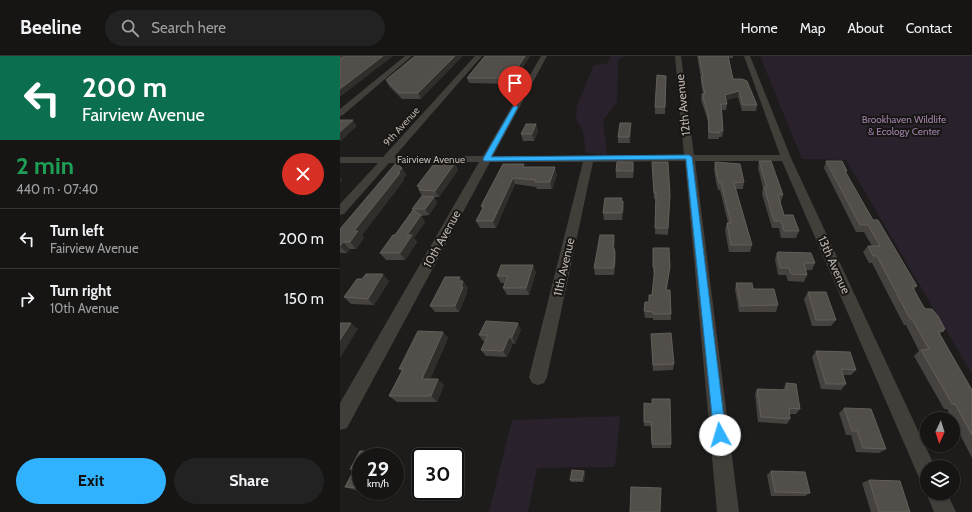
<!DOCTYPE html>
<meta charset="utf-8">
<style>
body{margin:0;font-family:Cabin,sans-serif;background:#232222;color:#f1f3f6;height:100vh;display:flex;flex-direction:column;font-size:15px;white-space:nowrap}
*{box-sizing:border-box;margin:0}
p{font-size:13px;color:#9e9fa0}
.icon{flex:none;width:22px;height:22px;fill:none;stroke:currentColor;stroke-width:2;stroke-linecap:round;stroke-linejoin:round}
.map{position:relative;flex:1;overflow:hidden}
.side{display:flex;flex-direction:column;background:#161514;width:340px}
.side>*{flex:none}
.banner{background:#0b6e4f;color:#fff;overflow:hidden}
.needle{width:26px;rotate:184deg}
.tools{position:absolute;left:580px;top:356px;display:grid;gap:8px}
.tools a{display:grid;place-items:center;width:40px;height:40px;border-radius:50%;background:#161514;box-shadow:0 1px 3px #0004,0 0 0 1px #353434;font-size:20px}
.speed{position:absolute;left:12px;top:392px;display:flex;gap:8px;font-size:20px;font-weight:700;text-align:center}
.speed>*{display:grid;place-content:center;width:52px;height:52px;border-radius:50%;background:#161514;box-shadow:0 1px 3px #0004,0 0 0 1px #353434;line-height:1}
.speed small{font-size:10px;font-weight:400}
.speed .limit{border:2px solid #111;border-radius:6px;background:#fff;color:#111}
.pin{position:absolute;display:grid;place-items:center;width:34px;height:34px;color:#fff;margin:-41px -17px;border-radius:50% 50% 50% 0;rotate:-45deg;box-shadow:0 0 4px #0007}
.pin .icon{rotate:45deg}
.me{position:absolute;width:44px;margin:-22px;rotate:354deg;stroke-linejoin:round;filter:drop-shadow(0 0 3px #0008)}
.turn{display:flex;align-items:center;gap:14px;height:84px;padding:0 16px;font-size:18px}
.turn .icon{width:52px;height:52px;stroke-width:2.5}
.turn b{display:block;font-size:28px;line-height:34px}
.round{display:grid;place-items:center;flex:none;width:42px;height:42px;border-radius:21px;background:#232222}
.head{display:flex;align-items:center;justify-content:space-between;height:68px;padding:0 16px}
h1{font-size:24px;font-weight:700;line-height:30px;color:#1e9e55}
.cta{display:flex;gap:8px;margin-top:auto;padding:8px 16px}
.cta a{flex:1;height:46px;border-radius:24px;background:#30b2ff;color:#111;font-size:16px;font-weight:700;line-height:46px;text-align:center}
.cta a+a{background:#232222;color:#f1f3f6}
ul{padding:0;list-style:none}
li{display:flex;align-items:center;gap:12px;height:60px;padding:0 16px;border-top:1px solid #353434}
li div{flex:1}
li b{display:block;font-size:15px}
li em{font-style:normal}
header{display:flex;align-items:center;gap:24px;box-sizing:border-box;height:56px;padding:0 20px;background:#161514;border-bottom:1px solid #353434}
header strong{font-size:19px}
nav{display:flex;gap:22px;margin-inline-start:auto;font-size:14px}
.search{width:280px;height:36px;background:#232222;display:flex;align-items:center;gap:10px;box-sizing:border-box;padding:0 14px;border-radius:22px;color:#9e9fa0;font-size:15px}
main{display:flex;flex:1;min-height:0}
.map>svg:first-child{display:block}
</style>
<header>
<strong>Beeline</strong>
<div class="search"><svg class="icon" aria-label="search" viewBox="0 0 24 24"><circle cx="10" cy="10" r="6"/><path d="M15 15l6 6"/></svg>Search here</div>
<nav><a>Home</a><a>Map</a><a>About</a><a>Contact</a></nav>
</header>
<main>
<section class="side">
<div class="banner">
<div class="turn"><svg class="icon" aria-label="left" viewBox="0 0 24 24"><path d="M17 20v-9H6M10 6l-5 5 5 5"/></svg><div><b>200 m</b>Fairview Avenue</div></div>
</div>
<div class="head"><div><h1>2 min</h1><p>440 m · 07:40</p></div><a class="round" style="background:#d93025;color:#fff"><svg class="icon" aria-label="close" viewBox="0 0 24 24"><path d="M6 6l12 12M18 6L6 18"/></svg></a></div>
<ul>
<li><svg class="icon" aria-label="left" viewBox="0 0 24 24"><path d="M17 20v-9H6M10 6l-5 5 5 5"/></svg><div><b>Turn left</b><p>Fairview Avenue</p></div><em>200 m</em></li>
<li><svg class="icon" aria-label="right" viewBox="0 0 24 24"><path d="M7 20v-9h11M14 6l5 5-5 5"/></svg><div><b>Turn right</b><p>10th Avenue</p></div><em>150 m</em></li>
</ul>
<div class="cta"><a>Exit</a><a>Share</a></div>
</section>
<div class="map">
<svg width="632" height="456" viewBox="0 0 632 456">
<rect width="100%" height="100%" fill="#1d1c1a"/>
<path fill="#29212c" d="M271 0H284L278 5 277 46 263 65 267 99 246 97 243 75 236 63 237 49 254 9 268 7Z
M420 0H632V318L506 104 462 103Z
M280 360 275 411 197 412 188 456H149L172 364Z"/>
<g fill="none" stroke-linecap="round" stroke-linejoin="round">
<path fill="#423f3b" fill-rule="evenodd" d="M0 0H5L0 3Z
M65 0H72L3 59 0 60V53Z
M135 0H142L54 101 143 100 201 0H207L153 100 344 99 335 0H341L354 99H440L404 0H410L451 102 595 411H587V427L580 424 442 105H355L399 456H377L345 105 253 106 207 321 204 327 198 329 192 327 189 321 243 106H150L7 372 0 374V347L139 106 49 107 4 158 0 159V148L38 107H0V101H43Z
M587 434V437H607L616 456H594L586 437Z"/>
</g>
<path fill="#45423f" d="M75 0 81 43H62L49 30 46 24Z
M145 0H190L172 28 129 27 127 22Z
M357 0H393V2H389L393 23 417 49 416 55H402L398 41 386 44 387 48 386 54H382L383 75 382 81H379V83H368V65L361 44 362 38H363L361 27V22Z
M326 20 325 58H315V51Z
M196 68 198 75 194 85H183L181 78Z
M291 73 290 87H278V81Z
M419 105 443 139 441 146H440L444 159 459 175 456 182H441L439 172H432L422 138 423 132 418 112Z
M486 105 507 115 506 118 533 164 577 230 574 234 583 250 605 273 600 278 606 289 632 334V402L613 365V363H612L607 353H604L574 300 579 295 566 269H564L532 207H529L523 196 528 190H532L524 176H516L484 112Z
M312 106 330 139 328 179 315 178 316 143H314Z
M375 106 404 126 403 133H396L412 189 410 196H389L385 174 387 167H388L380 134H378L376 126 374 113Z
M115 107 118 114 99 141H94L97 147 89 159 81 160 85 166 74 182 77 186 65 204H46L40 197 55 179 73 154 72 153 82 140 77 130Z
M185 111 217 118 212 133H197L196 131 175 128 156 172H140L136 165 142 153 141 150Z
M62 112 66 119 63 123 64 124 22 179 24 182 16 193H10L7 197H0V173Z
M294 113 293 122H276V115Z
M282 145H283L284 152 282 164H264L263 157Z
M275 186 274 192 276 203 274 219H255L254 212Z
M313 192 329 217 327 234 331 258V264H313V262H305L304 255 312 239 314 217H313Z
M437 197 475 207 472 214H466L467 219 464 226 448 225 446 219H438L435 203Z
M196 216 189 239H167L163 232 165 227H161L157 220Z
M49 225 34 249 11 248 4 241Z
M122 225 128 232 126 235 127 237 119 256H95L90 250Z
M396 227 413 233 438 249 436 256H399L395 234Z
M468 236 496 264 491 270H472L464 243Z
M181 274 175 288 173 287 167 301 146 300 141 294 145 285H143L139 279Z
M103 276 108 282 90 323 104 329 97 346H57L49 340 62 315 59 313Z
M311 278 334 308 333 314 313 315Z
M476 295 516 314 511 319H503L506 328 501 334 481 333 472 301Z
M446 327 460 353 456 358H450V363L447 368 418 366 415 338 417 333 443 334Z
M304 347 331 388V392H312L311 370H304Z
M504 352 546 393 539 397 516 396 511 379H506L499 357Z
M20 395 46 396 54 400V401H21V435L15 434 5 431 14 415 10 413Z
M244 415 245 417 244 426H231L230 424Z
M431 415 470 437 465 440H431L427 419Z
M529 424 570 456H531L522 427Z"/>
<path fill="#302e2b" d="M43 0H53L0 41V33Z
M115 0H123L81 43 78 37Z
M185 0H190L172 28 171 22Z
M399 35 398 41 384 45 385 39Z
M13 64 17 70 0 86V76Z
M291 67V73L290 87 289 81Z
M196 68 198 75 194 85 192 78Z
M293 106 294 113 293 122Z
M115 107 118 114 99 141 95 135Z
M215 111 217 118 212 133 210 126Z
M62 112 66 119 63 123 64 124 22 179 24 182 16 193 10 186 14 175Z
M0 121 2 124 0 126Z
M173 122 175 128 156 172 153 165Z
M94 141 97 147 89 159 85 153Z
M283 145 284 152 282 164V157Z
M81 159 85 166 74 182 77 186 65 204 60 197 67 179Z
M274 179 275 186 274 199 273 192Z
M3 186 10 193 7 197 0 190Z
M275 196 276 203 274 219V212Z
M193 209 196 216 189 239 186 232Z
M330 211 329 217 326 240V234Z
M43 218 49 225 34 249 28 243Z
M120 221 123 227V225L128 232 126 235 127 237 119 256 115 250 118 225Z
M11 267 18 273 0 302V284Z
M178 267 181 274 175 288 172 281Z
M103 276 108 282 88 329 82 323Z
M169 281 173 287 167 301 163 295Z
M98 323 104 329 97 346 91 340Z
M46 396 54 400V401H44Z
M244 415 245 417 244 426 242 424Z"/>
<path fill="#524f4b" stroke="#635e5a" d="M5 0H43L0 33V3Z
M75 0H115L78 37H59L46 24Z
M145 0H185L171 22H127Z
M359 0H388L393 23H402L407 25 417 49H403L399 35 385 39 387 48H381L383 75H379V77L369 76 368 58 362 38H365L361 21H363Z
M317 19 326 20 325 51H315Z
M0 64H13L0 76Z
M280 67H291L289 81H278Z
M186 68H196L192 78H181Z
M419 105H431L443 139H438L444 159H453L459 175H444L441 165H434L424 131H427Z
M486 105H502L507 115H505L533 164H538L577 230H572L583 250 586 253H592L598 260 605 273H603L604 275H598L606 289 632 334V379L615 348H612L581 294 589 293 572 263H570L537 200H533L528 190H540L528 169H520Z
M277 106H293V115H276Z
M312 106H328L330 139 328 172H315L316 137H314Z
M375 106 400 108 404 126 394 127 412 189H391L387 167H391L381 127H379L377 120Z
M56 107 62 112 58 117H60L14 175H18L10 186H3L0 190V173Z
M101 107H115L95 135 79 134 81 131 77 130 93 109 99 110Z
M163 108H184L183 111H215L210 126H195L196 124 173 122 153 165H136L144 150H141Z
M82 140 94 141 85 153H72Z
M265 142H282L281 145H283L282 157H263Z
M73 154 81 159 67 179H72L60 197H40L53 179H55Z
M260 179H274L273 192H274L275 196 274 212H254Z
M313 192H329L330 211 326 234H330L331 258H313V256L304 255 305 246H309V239H312L315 211H313Z
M438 196 471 197 475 207H464L467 219 451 218 449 212H440L437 197Z
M161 209H193L186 232H163L168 220H157Z
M26 218H43L28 243 4 241 17 223H22Z
M105 221H120L118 225H123L121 231H123L115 250H90Z
M396 227H412L413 233H434L438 249 401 250Z
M468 236H486L496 264H476Z
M146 265 178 267 172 281H169L163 295 141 294 148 279H139Z
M0 267H11L0 284Z
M78 275 103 276 82 323H98L91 340H49L63 313H59Z
M331 277 334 308 313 309 311 278Z
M476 295 510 296 516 314 501 313 506 328H486Z
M446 327 456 328 460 353 449 352 450 363 421 361 417 333 447 334Z
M312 343H330L331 388H312L311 366H304V347L312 348Z
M504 352 531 353 546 393 523 392 517 375H512Z
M20 395 46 396 44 401H21V432L5 431 14 414 10 413Z
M232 414 244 415 242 424H230Z
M431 415 465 416 470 437 435 436Z
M529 424 560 425 570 456H539Z
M291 431 321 432 320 456H290Z"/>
<path fill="#30b2ff" stroke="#1f74a6" d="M175 49 178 51 151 101 349 99 352 101 386 379 384 383 380 385 376 383 374 379 346 103 144 105 143 103 173 51Z"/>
<g text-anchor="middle" stroke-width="4" stroke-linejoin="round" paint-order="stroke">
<g font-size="10" fill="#a082a9" stroke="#181715">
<text x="564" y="67">Brookhaven Wildlife<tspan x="564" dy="12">&amp; Ecology Center</tspan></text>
</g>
<g font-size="10" fill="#bdb3ac" stroke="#181715">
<text transform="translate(61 70) rotate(-48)" y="4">9th Avenue</text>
<text x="91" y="107">Fairview Avenue</text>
</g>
<g font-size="12" fill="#bdb3ac" stroke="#181715">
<text transform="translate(343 49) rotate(-96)" y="4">12th Avenue</text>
<text transform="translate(102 183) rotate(-61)" y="4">10th Avenue</text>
<text transform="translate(494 209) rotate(66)" y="4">13th Avenue</text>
<text transform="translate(224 211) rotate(-77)" y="4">11th Avenue</text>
</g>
</g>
</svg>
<div class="tools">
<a><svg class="needle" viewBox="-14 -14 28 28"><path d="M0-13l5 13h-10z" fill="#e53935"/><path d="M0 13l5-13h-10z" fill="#9e9fa0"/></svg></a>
<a><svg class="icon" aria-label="layers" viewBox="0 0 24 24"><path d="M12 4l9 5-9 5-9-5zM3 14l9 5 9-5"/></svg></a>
</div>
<div class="speed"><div>29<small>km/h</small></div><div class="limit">30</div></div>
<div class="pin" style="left:175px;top:51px;background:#d93025"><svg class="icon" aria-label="arrive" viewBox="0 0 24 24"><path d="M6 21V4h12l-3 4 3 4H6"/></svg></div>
<svg class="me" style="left:380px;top:379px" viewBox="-20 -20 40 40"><circle r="19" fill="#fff"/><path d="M0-13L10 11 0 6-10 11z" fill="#30b2ff"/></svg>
</div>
</main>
